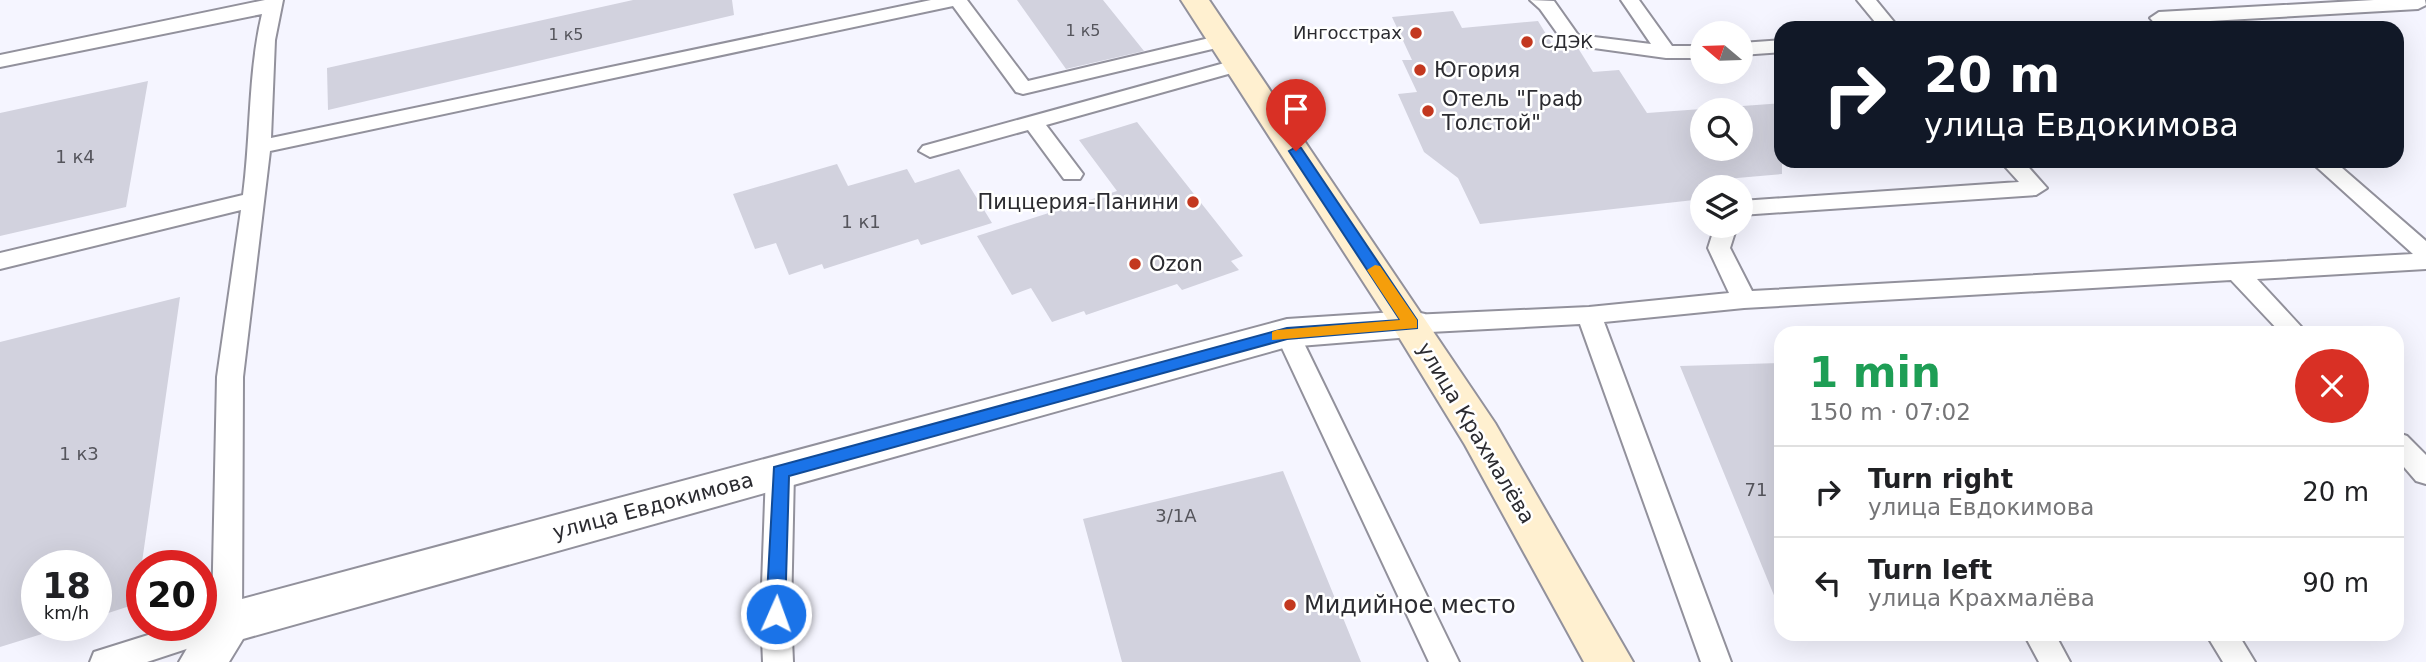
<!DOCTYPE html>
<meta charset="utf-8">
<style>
body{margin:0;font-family:"DejaVu Sans",sans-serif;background:#f2f2f2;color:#202124;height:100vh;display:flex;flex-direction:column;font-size:26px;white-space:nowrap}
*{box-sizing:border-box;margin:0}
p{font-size:23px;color:#757577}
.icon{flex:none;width:38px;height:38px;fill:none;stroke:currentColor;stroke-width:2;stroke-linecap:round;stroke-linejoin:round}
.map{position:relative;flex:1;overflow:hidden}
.sheet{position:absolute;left:1774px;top:326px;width:630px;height:315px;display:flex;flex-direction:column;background:#fff;border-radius:21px;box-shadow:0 7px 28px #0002}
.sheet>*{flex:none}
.guide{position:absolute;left:1774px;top:21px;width:630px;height:147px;border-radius:21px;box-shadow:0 7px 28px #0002;background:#111827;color:#fff;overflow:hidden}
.needle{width:46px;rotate:289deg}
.tools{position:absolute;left:1690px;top:21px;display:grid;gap:14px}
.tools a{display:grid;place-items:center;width:63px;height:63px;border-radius:50%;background:#fff;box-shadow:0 7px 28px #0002;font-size:35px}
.speed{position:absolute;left:21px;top:550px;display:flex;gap:14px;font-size:35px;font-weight:700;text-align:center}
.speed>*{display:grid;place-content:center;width:91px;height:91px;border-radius:50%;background:#fff;box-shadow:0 7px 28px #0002;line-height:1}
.speed small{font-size:18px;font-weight:400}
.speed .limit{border:10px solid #d22;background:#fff;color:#111}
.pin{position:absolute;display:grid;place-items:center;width:60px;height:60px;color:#fff;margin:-72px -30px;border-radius:50% 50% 50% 0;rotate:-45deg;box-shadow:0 0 7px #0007}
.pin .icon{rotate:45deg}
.me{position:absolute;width:77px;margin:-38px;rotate:2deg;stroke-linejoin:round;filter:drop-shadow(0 0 5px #0008)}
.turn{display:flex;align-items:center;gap:24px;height:147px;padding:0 35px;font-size:32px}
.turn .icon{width:91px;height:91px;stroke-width:2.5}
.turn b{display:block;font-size:49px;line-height:60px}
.round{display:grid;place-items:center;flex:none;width:74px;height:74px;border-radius:37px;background:#f2f2f2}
.head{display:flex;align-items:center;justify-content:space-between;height:119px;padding:0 35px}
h1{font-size:42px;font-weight:700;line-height:52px;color:#1e9e55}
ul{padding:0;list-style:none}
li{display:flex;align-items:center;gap:21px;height:91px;padding:0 35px;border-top:2px solid #e0e0e0}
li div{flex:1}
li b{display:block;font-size:26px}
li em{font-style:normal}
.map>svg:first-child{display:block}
</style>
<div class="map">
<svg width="2426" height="662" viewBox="0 0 2426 662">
<rect width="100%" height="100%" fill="#f5f5ff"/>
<path fill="#d2d2de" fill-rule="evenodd" d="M633 0H732L734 15 328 110 327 68Z
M1017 0H1103L1144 51 1066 69Z
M1453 11 1462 28 1538 21 1554 47 1578 48 1593 72 1619 70 1647 113 1782 103V174L1703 181V199L1480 224 1458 178 1424 152 1398 94 1417 92 1402 60H1412L1392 17ZM1703 110H1741V149H1703Z
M148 81 126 207 0 236V113Z
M1137 122 1243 256 1231 261 1239 270 1182 290 1177 284 1086 315 1084 311 1052 322 1031 288 1012 295 977 236 1117 191 1079 140Z
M837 164 848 186 907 169 915 183 959 169 992 223 921 245 918 239 824 269 822 264 789 275 776 243 755 249 733 194Z
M180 297 136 604 96 617V565H37V625H71L0 647V342Z
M1782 363V610H1780L1680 366Z
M1283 471 1361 662H1122L1083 519Z"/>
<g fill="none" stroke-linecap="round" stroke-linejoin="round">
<defs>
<path id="service" d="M265 0H283L275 40 271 138 931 0H967L1028 81 1222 35 1232 41 1229 45 1023 94 1016 92 953 6 270 151 243 377 242 623 238 632 147 662H90L94 652 180 625H201V618L212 615 217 377 241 210 0 269V253L243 195C251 135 248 73 262 14L0 67V55Z
M1530 0 1554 1 1578 35 1651 44 1621 0H1639L1672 46H1703V58H1666L1565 44 1540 9Z
M1857 0H1876L1899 28H1880Z
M2374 0H2425L2426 5 2418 9 2175 23 2179 28H2159L2150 18 2159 12Z
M1782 40V52L1741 55V43Z
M1239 59 1246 61 1249 65 1246 69 1046 125 1083 174 1080 179H1064L1028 130 930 157 919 151 923 146Z
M2000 161H2023L2047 188 2036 195 1741 215V201L2019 182Z
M2310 161H2334L2426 241V269L2257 279 2306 332H2280L2231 280 1744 308 1604 322 1731 662H1701L1580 324 1411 333 1402 330 1399 324 1402 318 1411 315 1589 307 1729 293 1708 248 1715 226H1737L1730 248 1752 291 2413 254Z
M1287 324 1296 327 1299 333 1459 662H1429L1275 333 1278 327Z
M2398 433 2407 436 2426 455V484L2416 481 2398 460Z
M780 461 790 464 794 472 791 614 793 662H763L761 614 766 472 770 464Z
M2024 634H2055L2070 662H2039Z
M2206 634H2238L2255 662H2223Z"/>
<path id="minor" d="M1411 311 1425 314 1430 324 1425 334 1411 337 1287 347 243 639 229 662H179L210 609 227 603 1287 319Z"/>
<path id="secondary" d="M1181 0H1209L1495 423 1633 662H1584L1465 445 1397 334Z"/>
</defs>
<use href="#service" stroke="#92919c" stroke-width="4"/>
<use href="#minor" stroke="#92919c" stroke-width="4"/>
<use href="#secondary" stroke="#92919c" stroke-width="4"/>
<use href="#service" fill="#fff" fill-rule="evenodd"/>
<use href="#minor" fill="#fff" fill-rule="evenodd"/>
<use href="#secondary" fill="#fff0d0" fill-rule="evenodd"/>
</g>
<path fill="#1a73e8" stroke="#114b97" stroke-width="2" d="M1296 147 1301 148 1417 320V328L1287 339 789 476 785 614 783 620H769L766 614 774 467 1287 328 1400 320 1289 151Z"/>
<path fill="#f59e0b" d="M1375 265 1380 266 1417 320V328L1272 340V332L1277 330 1400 320 1367 270Z"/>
<g fill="#c3381f" stroke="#fff" stroke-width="2.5">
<circle cx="1416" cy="33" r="7"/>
<circle cx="1527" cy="42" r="7"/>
<circle cx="1420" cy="70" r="7"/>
<circle cx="1428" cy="111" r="7"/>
<circle cx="1193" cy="202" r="7"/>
<circle cx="1135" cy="264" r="7"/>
<circle cx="1290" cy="605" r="7"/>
</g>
<g text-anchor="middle" stroke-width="5" stroke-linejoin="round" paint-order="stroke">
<g font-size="16" fill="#55555c">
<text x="1083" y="36">1 к5</text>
<text x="566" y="40">1 к5</text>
</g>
<g font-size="18" fill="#2b2b30" stroke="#fff" text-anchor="end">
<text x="1402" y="39">Ингосстрах</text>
<text x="1541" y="48" text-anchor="start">СДЭК</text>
</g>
<g font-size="18" fill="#55555c">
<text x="75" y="163">1 к4</text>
<text x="861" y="228">1 к1</text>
<text x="79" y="460">1 к3</text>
<text x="1756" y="496">71</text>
<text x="1176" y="522">3/1А</text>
</g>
<g font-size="21" fill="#2b2b30" stroke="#fff" text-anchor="start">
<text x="1434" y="77">Югория</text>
<text x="1442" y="106">Отель "Граф<tspan x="1442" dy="24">Толстой"</tspan></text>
<text x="1179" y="209" text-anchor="end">Пиццерия-Панини</text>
<text x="1149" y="271">Ozon</text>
</g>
<g font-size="21" fill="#2b2b30" stroke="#fff">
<text transform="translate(1476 433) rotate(59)" y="7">улица Крахмалёва</text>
<text transform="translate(653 506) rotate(-15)" y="7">улица Евдокимова</text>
</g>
<g font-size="24" fill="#2b2b30" stroke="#fff" text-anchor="start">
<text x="1304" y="613">Мидийное место</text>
</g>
</g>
</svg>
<div class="tools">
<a><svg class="needle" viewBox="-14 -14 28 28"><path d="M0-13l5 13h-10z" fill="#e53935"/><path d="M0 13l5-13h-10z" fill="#757577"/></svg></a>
<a><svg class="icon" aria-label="search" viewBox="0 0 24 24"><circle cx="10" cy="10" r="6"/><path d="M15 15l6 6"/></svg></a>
<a><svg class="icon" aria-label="layers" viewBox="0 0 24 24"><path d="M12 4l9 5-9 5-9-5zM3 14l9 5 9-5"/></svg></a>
</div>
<div class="speed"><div>18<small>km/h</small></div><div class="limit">20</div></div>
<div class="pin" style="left:1296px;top:151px;background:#d93025"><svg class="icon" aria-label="arrive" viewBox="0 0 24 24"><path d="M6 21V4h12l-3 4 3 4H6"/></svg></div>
<svg class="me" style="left:776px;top:614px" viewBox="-20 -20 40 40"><circle r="17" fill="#1a73e8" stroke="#fff" stroke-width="3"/><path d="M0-11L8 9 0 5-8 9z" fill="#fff"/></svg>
<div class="guide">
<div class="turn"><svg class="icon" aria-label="right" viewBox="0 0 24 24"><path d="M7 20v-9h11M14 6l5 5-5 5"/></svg><div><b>20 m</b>улица Евдокимова</div></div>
</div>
<section class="sheet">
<div class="head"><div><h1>1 min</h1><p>150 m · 07:02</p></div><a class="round" style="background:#d93025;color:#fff"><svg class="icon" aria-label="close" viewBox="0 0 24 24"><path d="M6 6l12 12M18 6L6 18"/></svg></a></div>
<ul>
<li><svg class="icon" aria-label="right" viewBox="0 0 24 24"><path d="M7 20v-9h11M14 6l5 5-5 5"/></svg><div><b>Turn right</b><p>улица Евдокимова</p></div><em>20 m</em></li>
<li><svg class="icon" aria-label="left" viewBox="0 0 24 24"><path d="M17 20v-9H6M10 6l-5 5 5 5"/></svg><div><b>Turn left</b><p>улица Крахмалёва</p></div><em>90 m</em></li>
</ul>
</section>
</div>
